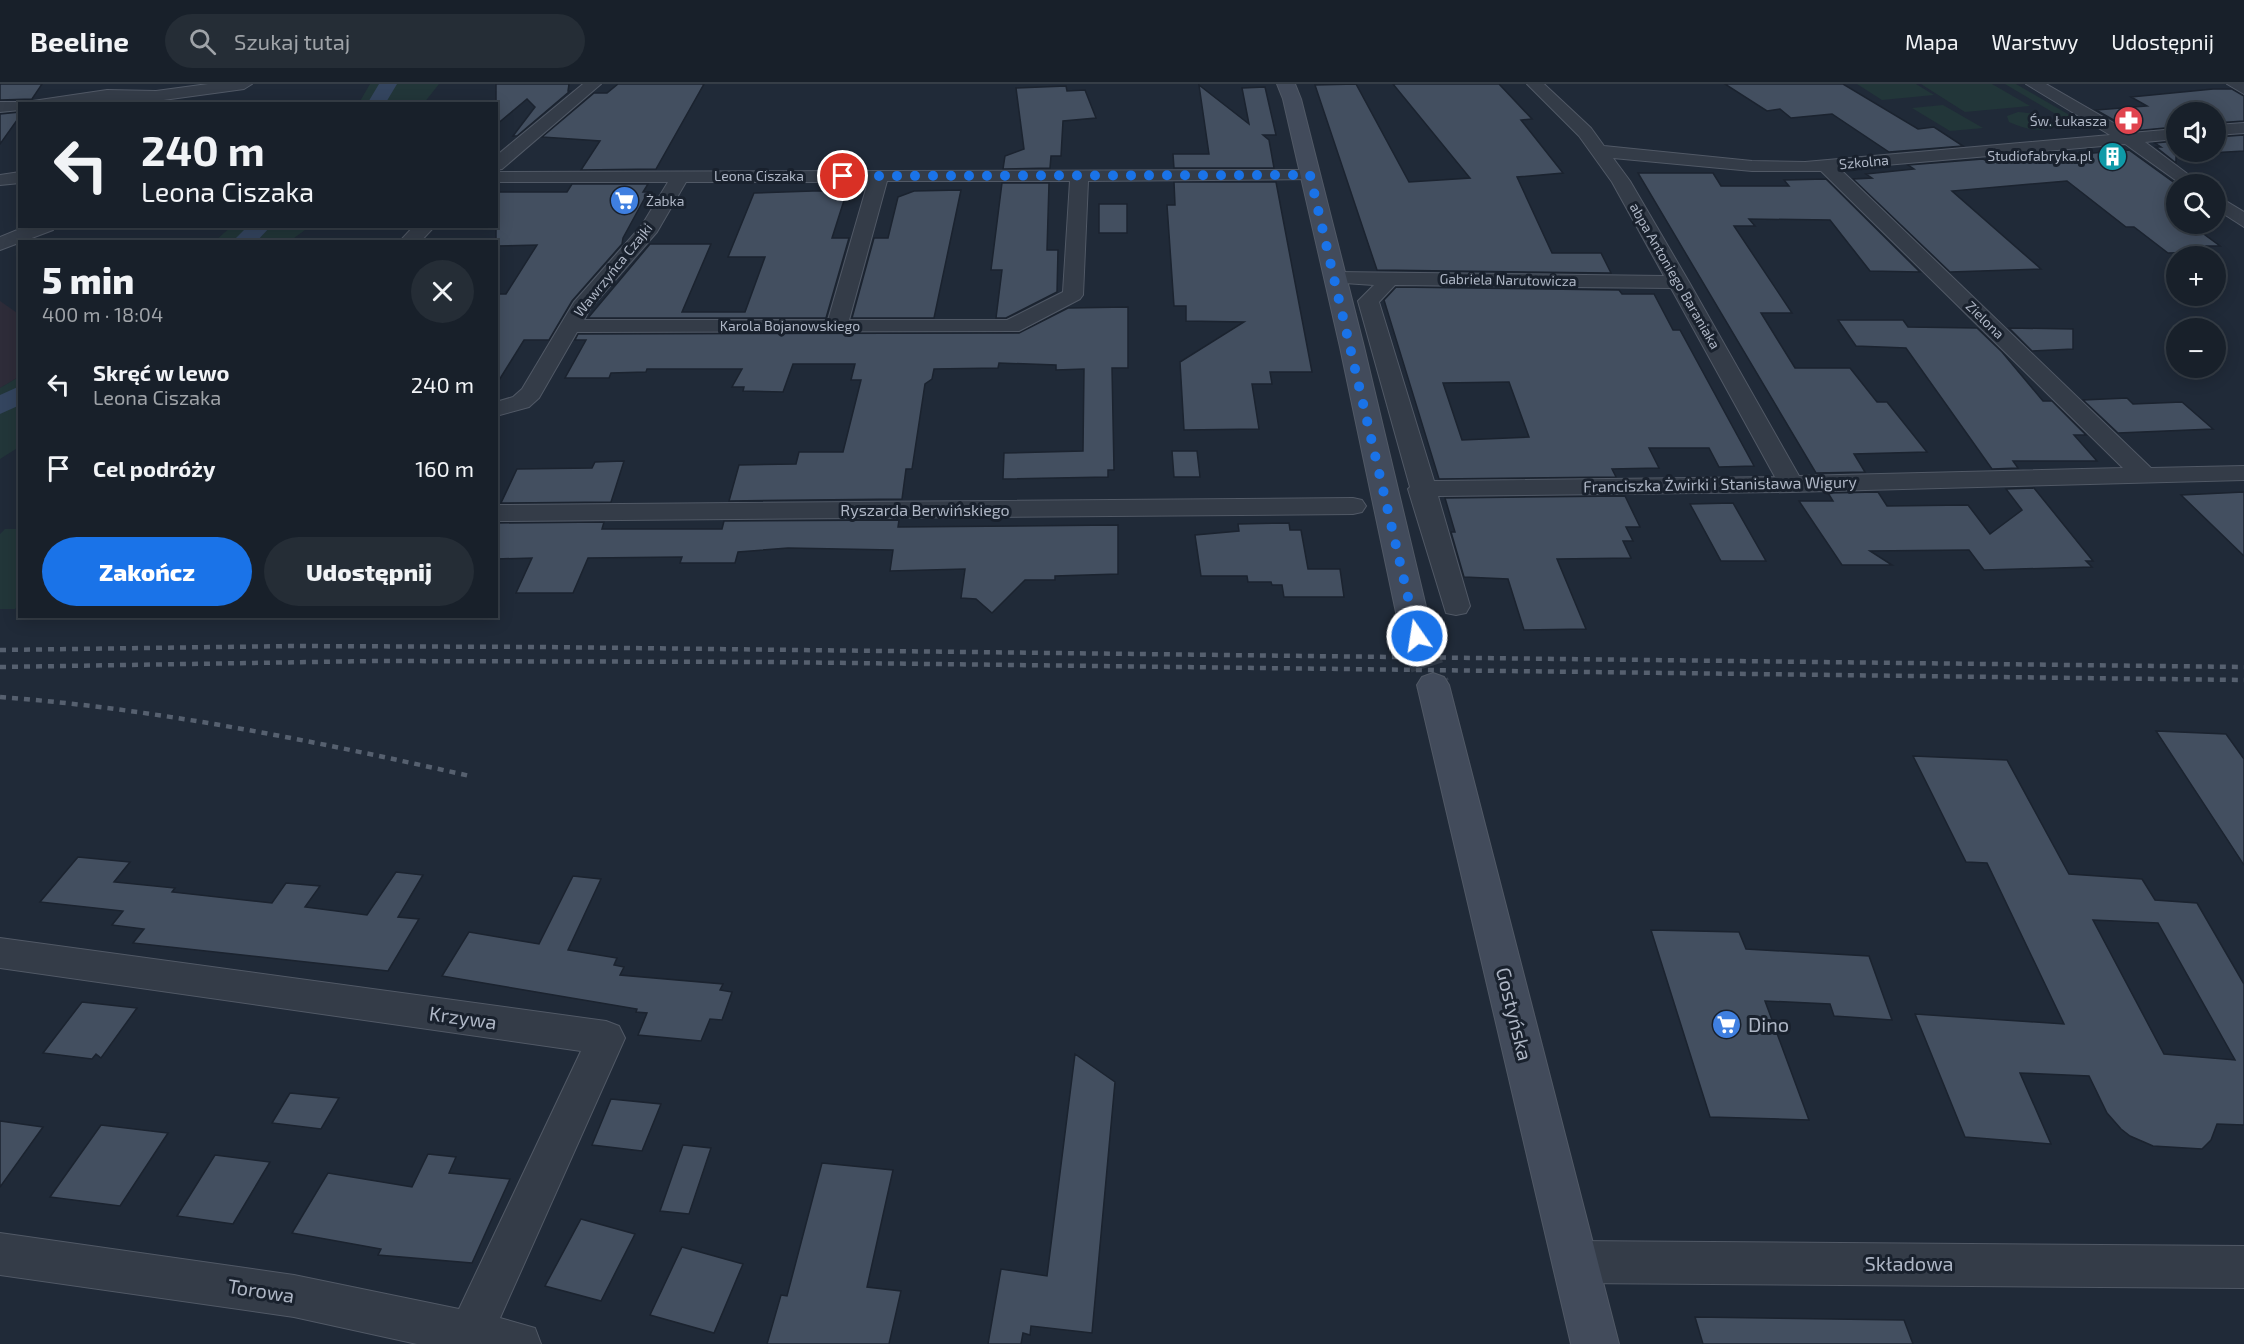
<!DOCTYPE html>
<html lang="pl">
<meta charset="utf-8">
<style>
body{margin:0;font-family:"Exo 2",sans-serif;background:#252d36;color:#f1f3f6;height:100vh;display:flex;flex-direction:column;font-size:22px;white-space:nowrap}
*{box-sizing:border-box;margin:0}
p{font-size:20px;color:#9fa3a8}
.icon{flex:none;width:33px;height:33px;fill:none;stroke:currentColor;stroke-width:2;stroke-linecap:round;stroke-linejoin:round}
.map{position:relative;flex:1;overflow:hidden}
.panel{position:absolute;left:18px;top:156px;width:480px;height:378px;display:flex;flex-direction:column;background:#18202a;border-radius:0px;box-shadow:0 3px 15px #0003,0 0 0 2px #363e47}
.panel>*{flex:none}
.guide{position:absolute;left:18px;top:18px;width:480px;height:126px;border-radius:0px;box-shadow:0 3px 15px #0003,0 0 0 2px #363e47;background:#18202a;color:#f1f3f6;overflow:hidden}
.controls{position:absolute;left:2166px;top:18px;display:grid;gap:12px}
.controls a{display:grid;place-items:center;width:60px;height:60px;border-radius:50%;background:#18202a;box-shadow:0 3px 15px #0003,0 0 0 2px #363e47;font-size:30px}
.pin{position:absolute;display:grid;place-items:center;width:51px;height:51px;color:#fff;margin:-26px;border:3px solid #fff;border-radius:50%;box-shadow:0 2px 6px #0007}
.me{position:absolute;width:66px;margin:-33px;rotate:347deg;stroke-linejoin:round;filter:drop-shadow(0 0 4px #0008)}
.turn{display:flex;align-items:center;gap:21px;height:126px;padding:0 24px;font-size:27px}
.turn .icon{width:78px;height:78px;stroke-width:2.5}
.turn b{display:block;font-size:42px;line-height:51px}
.round{display:grid;place-items:center;flex:none;width:63px;height:63px;border-radius:32px;background:#252d36}
.head{display:flex;align-items:center;justify-content:space-between;height:102px;padding:0 24px}
h1{font-size:36px;font-weight:800;line-height:45px}
.primary-button{display:flex;gap:12px;margin-top:auto;padding:12px 24px}
.primary-button a{flex:1;height:69px;border-radius:36px;background:#1a73e8;color:#fff;font-size:24px;font-weight:800;line-height:69px;text-align:center}
.primary-button a+a{background:#252d36;color:#f1f3f6}
ul{padding:0;list-style:none}
li{display:flex;align-items:center;gap:18px;height:84px;padding:0 24px}
li div{flex:1}
li b{display:block;font-size:22px}
li em{font-style:normal}
header{display:flex;align-items:center;gap:36px;box-sizing:border-box;height:84px;padding:0 30px;background:#18202a;border-bottom:2px solid #363e47}
header strong{font-size:28px}
nav{display:flex;gap:33px;margin-inline-start:auto;font-size:21px}
.search{width:420px;height:54px;background:#252d36;display:flex;align-items:center;gap:15px;box-sizing:border-box;padding:0 21px;border-radius:33px;color:#9fa3a8;font-size:22px}
.map>svg:first-child{display:block}
</style>
<header>
<strong>Beeline</strong>
<div class="search"><svg class="icon" aria-label="search" viewBox="0 0 24 24"><circle cx="10" cy="10" r="6"/><path d="M15 15l6 6"/></svg>Szukaj tutaj</div>
<nav><a>Mapa</a><a>Warstwy</a><a>Udostępnij</a></nav>
</header>
<div class="map">
<svg width="2244" height="1260" viewBox="0 0 2244 1260">
<rect width="100%" height="100%" fill="#202a38"/>
<path fill="#2e2c39" d="M0 217 20 231 19 293 0 304Z"/>
<path fill="#223639" d="M370 0H439L424 19H359Z
M1857 0H1916L1934 11 1882 16Z
M1921 0H1992L2030 22 1965 28Z
M2005 0H2016L2083 39H2071Z
M1943 21 1983 44 1950 47 1912 24Z
M2018 28C2031 29 2048 31 2056 42 2041 49 2024 45 2009 38L2007 32Z
M232 142H309V143L290 157H215Z
M19 293V363L0 375V304Z
M5 445H19V519L15 525H0V450Z"/>
<g fill="none" stroke-linecap="round" stroke-linejoin="round">
<path fill="#34455f" fill-rule="evenodd" d="M379 0H397L385 20H367Z
M248 142H271L256 158H232Z
M20 302V321L0 330V311Z"/>
</g>
<path fill="#434f60" stroke="#1b232f" stroke-width="1.5" fill-rule="evenodd" d="M0 0H42L32 15 0 16Z
M496 0H569L568 7H570L517 52H513L535 23 527 15 496 41Z
M618 0H704L656 85 581 86 600 57 542 53 594 9H607Z
M1356 0 1409 98 1470 94 1393 0H1499L1532 35 1521 36 1563 89 1517 93 1552 169H1601L1611 189 1377 186 1315 1Z
M1725 0H1843L1918 45 1934 43 1963 62 1889 68 1832 30 1791 34 1780 25 1767 27Z
M1199 1 1249 40 1242 4 1265 3 1276 51H1263L1269 56 1274 84H1174L1173 70H1209Z
M1066 2 1067 7 1085 6 1096 34 1063 37 1061 72H1051L1050 84 1003 85 1005 72 1024 65 1016 4Z
M2213 5H2232L2244 12V37L2216 39V28H2176V43L2133 47 2096 26 2147 22 2131 13Z
M20 28V32L0 60V30Z
M2244 51V67L2176 71V79L2156 63H2161L2155 59 2176 57V68H2216V53Z
M2129 66 2176 100V140H2190L2220 162H2207L2215 168 2168 169 2134 143H2126L2067 97 1952 107 2041 185 1950 188 1853 95 1872 94 1866 90 1914 85 1908 81 1983 75 1989 78Z
M1638 89H1713L1721 102H1789L1784 96 1826 95 1920 188 1870 187 1830 136 1749 135 1755 142H1734L1792 229H1761L1795 284H1850L1877 318H1887L1927 368 1854 370 1865 388 1816 389Z
M1174 98H1276L1312 288H1270L1272 300H1252L1259 345 1184 346 1180 278 1244 238 1186 237V222H1174L1167 121H1175Z
M1002 99H1049L1047 166H1058L1057 208 1006 234H996L1002 186H991Z
M572 100H648L643 108H648L623 154 622 160 572 217 549 256H524L496 301V210H506L537 161 496 162V108H567Z
M961 106 934 234H852L874 154H888L898 113 914 107Z
M813 107H847L832 154H849L826 234H588L650 160H711L682 228H745L765 173H728L754 109Z
M1099 120H1127V149H1099Z
M1396 203 1619 206 1622 210H1654L1673 246H1680L1754 382 1719 383 1709 364H1649L1659 384 1612 385 1616 393 1439 395 1384 216ZM1509 298 1529 353 1462 356 1443 299Z
M1128 223V284H1112L1114 386H1108V393L1003 395 1004 369 1083 367 1084 285 1056 286V281L999 279 998 284 934 285 932 295 925 300 912 385H906L902 415 729 417 739 381 796 380 799 368H843L861 296H851L855 280H793L783 308 743 307 744 303H732L742 285H647L646 288 611 289 609 294H565L586 256H575L578 250 1019 249 1068 224Z
M1838 236H1903L1908 243 1977 244 2002 268 2043 317H2052L2086 351H2074L2097 377H2013L2018 384 1992 385 1906 264 1856 262Z
M2009 244 2073 245V265L2032 267Z
M2127 314 2133 320 2182 318 2213 345 2118 349 2083 316Z
M1172 367H1197L1200 393H1174Z
M624 377 611 418 501 419 517 385 592 384 595 378Z
M2034 404 2093 477H2086L2092 483 1984 486 1969 466 1870 467 1892 481H1842L1799 417H1833L1828 409 1878 408 1887 422 1968 421 1990 450 2022 426 2006 405Z
M2244 408V472L2181 411Z
M1625 412 1640 443H1626L1633 457H1623L1631 474 1557 475 1586 545 1524 546 1508 495 1464 493 1451 448H1455L1445 414Z
M1733 419 1766 477H1721L1690 420Z
M899 436 898 443 1118 441V490L1055 492V496H1025L992 529 976 515 961 514 965 485 890 487 893 466 788 464 738 468 735 479H680L682 473 588 474 573 509H516L532 474 496 475V439L604 438 602 445H722L724 437Z
M1289 439 1290 446H1301L1308 485H1340L1344 513H1284L1282 501H1272L1271 498H1248L1247 492H1201L1195 451 1239 447 1238 440Z
M2156 647 2226 650 2244 675V781Z
M1913 672 2007 676 2069 790 2142 795 2155 816 2197 819 2244 900V1041L2217 1040 2211 1056 2202 1065 2153 1062 2130 1052 2121 1045 2107 1029 2089 992 2020 989 2051 1060 1965 1053 1915 930 2064 940 1987 779 1966 778ZM2093 836 2158 839 2235 976 2164 970Z
M78 773 130 778 114 798 175 804 172 808 272 819 286 799 320 802 305 823 367 831 396 788 423 791 398 833 419 835 388 887 133 859 144 845 112 841 123 827 40 818Z
M573 792 601 795 568 866 617 874 614 881 624 883 620 891 723 900 720 906 732 908 722 936 710 935 701 957 638 951 647 929 636 928 637 925 442 892 469 848 539 860Z
M1651 846 1739 848 1746 865 1869 872 1892 936 1834 932 1830 920 1765 917 1809 1036 1710 1033Z
M82 918 137 924 101 974 96 970 92 975 43 969Z
M1075 970 1115 998 1092 1249 1031 1242 1030 1251 1023 1249 1021 1260H988L1001 1185 1047 1192Z
M290 1009 339 1014 321 1045 272 1039Z
M611 1015 661 1020 642 1067 592 1061Z
M0 1037 43 1043 0 1103Z
M101 1041 168 1049 120 1122 50 1113Z
M683 1061 711 1064 689 1130 660 1127Z
M428 1070 456 1073 449 1089 510 1095 472 1179 378 1171 381 1165 292 1149 328 1089 412 1103Z
M215 1071 270 1078 233 1140 177 1132Z
M822 1079 893 1086 867 1203 901 1207 889 1260H767L781 1211 787 1212Z
M581 1135 635 1150 601 1217 545 1202Z
M682 1163 743 1180 714 1249 650 1231Z
M1695 1233 1904 1236 1913 1260H1703Z"/>
<g fill="none" stroke-linecap="round" stroke-linejoin="round">
<path stroke="#353f4d" stroke-width="33" stroke-dasharray="33 16" stroke-linecap="butt" d="M1417 552 1433 601"/>
<defs>
<path id="minor" d="M208 0H252L244 5 156 17 20 20V26L0 28V18H26L107 6 156 7Z
M583 0H601L502 85 496 86V72Z
M1527 0H1544L1591 44 1604 62 1752 77 1805 78 2110 51 2026 0H2046L2131 49 2176 45V55L2145 58 2201 100H2181L2125 60 1840 85 2151 384 2244 382V396L1791 408 1438 412 1470 522 1466 529 1456 531 1446 529 1408 405 1410 403 1358 217 1374 201 1329 198 1326 194 1329 190 1336 188 1664 192 1612 98 1579 52ZM1613 74 1752 87H1821L2123 384 1799 392 1689 198 1630 97ZM1395 201 1671 204 1775 393 1434 397 1379 218Z
M2227 0H2244V10Z
M2244 39V49L2216 51V41Z
M1310 86 1316 87 1319 91 1316 95 1088 97 1083 211 1080 215 1019 247 577 248 539 314 529 323 496 332V318L513 313 522 305 574 218 642 141 668 98H496V88ZM887 97H1070L1063 208 1007 236H849ZM686 98H868L828 236H584L590 225 657 148Z
M20 88V99L0 101V91Z
M2216 111 2244 128V143L2216 125Z
M27 142H55L53 146 0 166V153Z
M414 142H435L420 158H399Z
M1353 414 1362 416 1366 422 1362 428 1353 430 496 437V421Z
M0 854 606 937 619 942 625 954 500 1234 535 1244 541 1260H417L294 1233 0 1191V1149L294 1191 459 1225 581 967 0 884Z
M1574 1157 2244 1162V1204L1574 1199 1559 1193 1553 1178 1559 1163Z"/>
<path id="secondary" d="M1277 0H1295L1301 15 1364 263 1433 552 1428 560 1417 563 1406 560 1401 552 1340 263 1283 15Z
M1433 589 1444 593 1449 601 1619 1260H1571L1417 601 1422 593Z"/>
</defs>
<use href="#minor" stroke="#515966" stroke-width="2"/>
<use href="#secondary" stroke="#515966" stroke-width="2"/>
<use href="#minor" fill="#343c48" fill-rule="evenodd"/>
<use href="#secondary" fill="#424b5b" fill-rule="evenodd"/>
<path stroke="#56606f" stroke-width="4.5" stroke-dasharray="6 6" stroke-linecap="butt" d="M0 566 292 562 544 563 2244 583
M0 583 374 577 769 578 2244 596
M0 613C159 625 314 657 470 692"/>
</g>
<g fill="none" stroke-linecap="round" stroke-linejoin="round">
<path stroke="#1a73e8" stroke-width="10" stroke-dasharray="0 18" d="M843 92 1310 91 1417 552"/>
</g>
<defs>
<symbol id="pharmacy-disc" viewBox="-11 -11 22 22"><circle r="9.5" fill="#e0444e" stroke="#19212d"/><path d="M-2-6h4v4h4v4h-4v4h-4v-4h-4v-4h4Z" fill="#fff"/></symbol>
<symbol id="building-disc" viewBox="-11 -11 22 22"><circle r="9.5" fill="#0f9aa8" stroke="#19212d"/><path d="M-4-6H4V6H1V3H-1V6H-4ZM-2.5-4.3h1.7v1.8h-1.7ZM.8-4.3h1.7v1.8H.8ZM-2.5-1h1.7V.8h-1.7ZM.8-1h1.7V.8H.8Z" fill="#fff"/></symbol>
<symbol id="supermarket-disc" viewBox="-11 -11 22 22"><circle r="9.5" fill="#3f7fe0" stroke="#19212d"/><path d="M-6-5.5h2.5l.6 2H6L4.5 2H-2.5L-4.4-4H-6ZM-1.5 3.2a1.3 1.3 0 1 0 .1 0ZM3 3.2a1.3 1.3 0 1 0 .1 0Z" fill="#fff"/></symbol>
</defs>
<g fill-rule="evenodd">
<use href="#pharmacy-disc" x="2112" y="20" width="33" height="33"/>
<use href="#building-disc" x="2096" y="56" width="33" height="33"/>
<use href="#supermarket-disc" x="608" y="100" width="33" height="33"/>
<use href="#supermarket-disc" x="1710" y="924" width="33" height="33"/>
</g>
<g text-anchor="middle" stroke-width="6" stroke-linejoin="round" paint-order="stroke">
<g font-size="14" fill="#aeb6c5" stroke="#19212d" text-anchor="end">
<text x="2107" y="42">Św. Łukasza</text>
<text x="2092" y="77">Studiofabryka.pl</text>
<text x="646" y="122" text-anchor="start">Żabka</text>
</g>
<g font-size="14" fill="#aeb6c5" stroke="#19212d">
<text transform="translate(1864 78) rotate(-5)" y="5">Szkolna</text>
<text x="759" y="97">Leona Ciszaka</text>
<text transform="translate(613 186) rotate(-51)" y="5">Wawrzyńca Czajki</text>
<text transform="translate(1675 192) rotate(60)" y="5">abpa Antoniego Baraniaka</text>
<text transform="translate(1508 196) rotate(1)" y="5">Gabriela Narutowicza</text>
<text transform="translate(1985 236) rotate(44)" y="5">Zielona</text>
<text x="790" y="247">Karola Bojanowskiego</text>
</g>
<g font-size="16" fill="#aeb6c5" stroke="#19212d">
<text transform="translate(1720 400) rotate(-1)" y="6">Franciszka Żwirki i Stanisława Wigury</text>
<text x="925" y="432">Ryszarda Berwińskiego</text>
</g>
<g font-size="20" fill="#aeb6c5" stroke="#19212d">
<text transform="translate(1514 930) rotate(76)" y="7">Gostyńska</text>
<text transform="translate(463 934) rotate(8)" y="7">Krzywa</text>
<text x="1909" y="1187">Składowa</text>
<text transform="translate(261 1207) rotate(9)" y="7">Torowa</text>
</g>
<g font-size="20" fill="#aeb6c5" stroke="#19212d" text-anchor="start">
<text x="1748" y="948">Dino</text>
</g>
</g>
</svg>
<div class="controls">
<a><svg class="icon" aria-label="sound" viewBox="0 0 24 24"><path d="M4 9h4l5-4v14l-5-4H4zM17 9q2 3 0 6"/></svg></a>
<a><svg class="icon" aria-label="search" viewBox="0 0 24 24"><circle cx="10" cy="10" r="6"/><path d="M15 15l6 6"/></svg></a>
<a>+</a>
<a>−</a>
</div>
<div class="pin" style="left:843px;top:92px;background:#d93025"><svg class="icon" aria-label="arrive" viewBox="0 0 24 24"><path d="M6 21V4h12l-3 4 3 4H6"/></svg></div>
<svg class="me" style="left:1417px;top:552px" viewBox="-20 -20 40 40"><circle r="17" fill="#1a73e8" stroke="#fff" stroke-width="3"/><path d="M0-11L8 9 0 5-8 9z" fill="#fff"/></svg>
<div class="guide">
<div class="turn"><svg class="icon" aria-label="left" viewBox="0 0 24 24"><path d="M17 20v-9H6M10 6l-5 5 5 5"/></svg><div><b>240 m</b>Leona Ciszaka</div></div>
</div>
<section class="panel">
<div class="head"><div><h1>5 min</h1><p>400 m · 18:04</p></div><a class="round"><svg class="icon" aria-label="close" viewBox="0 0 24 24"><path d="M6 6l12 12M18 6L6 18"/></svg></a></div>
<ul>
<li><svg class="icon" aria-label="left" viewBox="0 0 24 24"><path d="M17 20v-9H6M10 6l-5 5 5 5"/></svg><div><b>Skręć w lewo</b><p>Leona Ciszaka</p></div><em>240 m</em></li>
<li><svg class="icon" aria-label="arrive" viewBox="0 0 24 24"><path d="M6 21V4h12l-3 4 3 4H6"/></svg><div><b>Cel podróży</b></div><em>160 m</em></li>
</ul>
<div class="primary-button"><a>Zakończ</a><a>Udostępnij</a></div>
</section>
</div>
